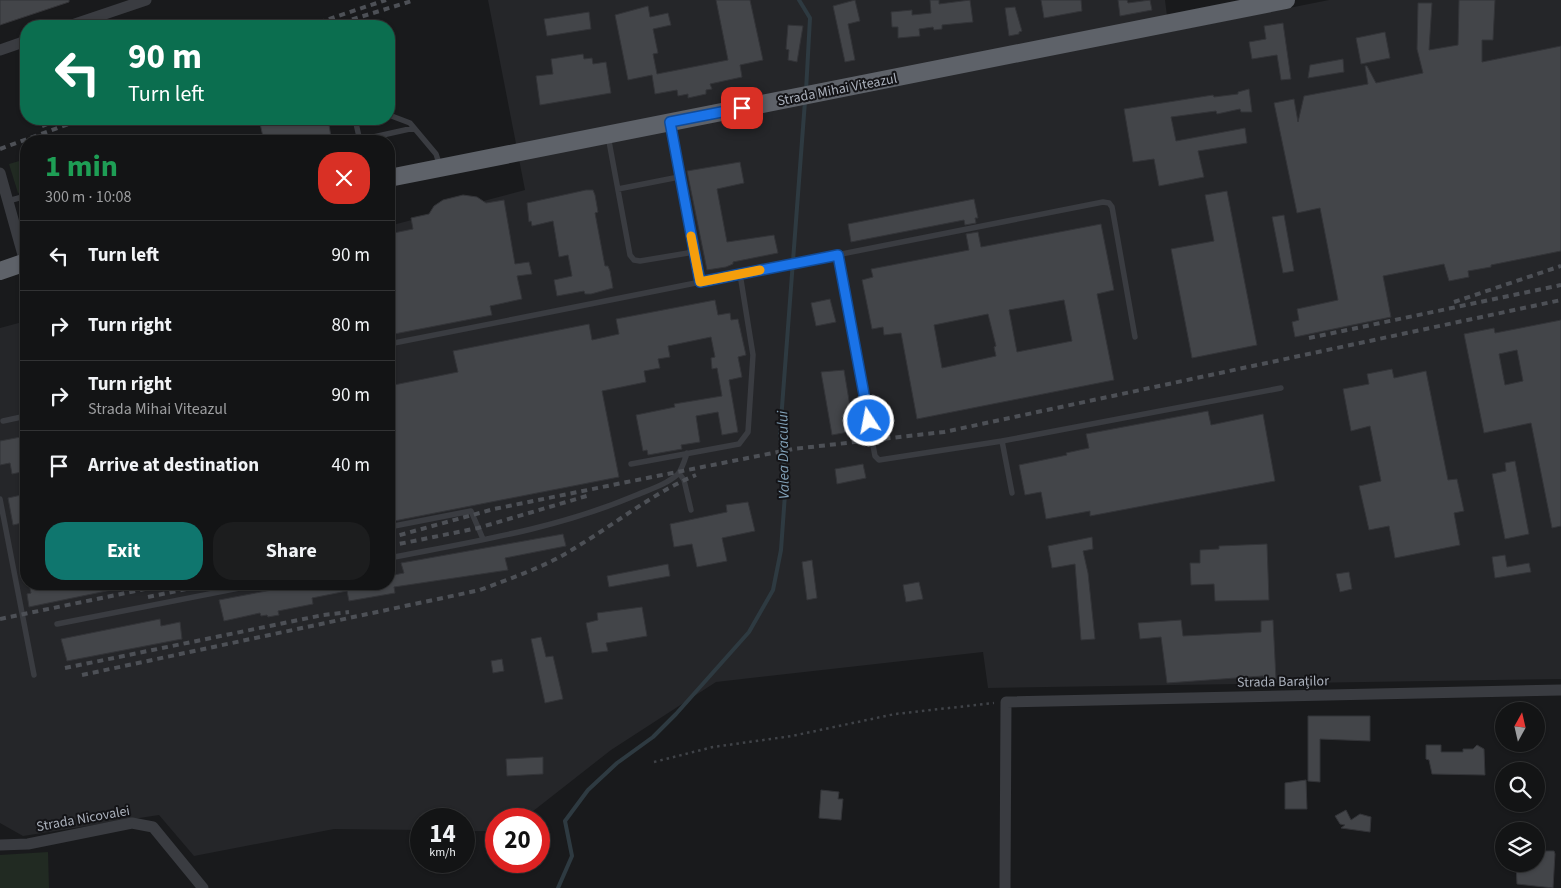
<!DOCTYPE html>
<meta charset="utf-8">
<style>
body{margin:0;font-family:"Source Sans 3",sans-serif;background:#1c1d1e;color:#f1f3f6;height:100vh;display:flex;flex-direction:column;font-size:19px;white-space:nowrap}
*{box-sizing:border-box;margin:0}
p{font-size:16px;color:#9d9ea0}
.icon{flex:none;width:28px;height:28px;fill:none;stroke:currentColor;stroke-width:2;stroke-linecap:round;stroke-linejoin:round}
.map{position:relative;flex:1;overflow:hidden}
.sheet{position:absolute;left:20px;top:135px;width:375px;height:455px;display:flex;flex-direction:column;background:#131415;border-radius:20px;box-shadow:0 1px 4px #0004,0 0 0 1px #323334}
.sheet>*{flex:none}
.banner{position:absolute;left:20px;top:20px;width:375px;height:105px;border-radius:20px;box-shadow:0 1px 4px #0004,0 0 0 1px #323334;background:#0b6e4f;color:#fff;overflow:hidden}
.needle{width:32px;rotate:8deg}
.fabs{position:absolute;left:1495px;top:702px;display:grid;gap:10px}
.fabs a{display:grid;place-items:center;width:50px;height:50px;border-radius:50%;background:#131415;box-shadow:0 1px 4px #0004,0 0 0 1px #323334;font-size:25px}
.speed{position:absolute;left:410px;top:808px;display:flex;gap:10px;font-size:25px;font-weight:700;text-align:center}
.speed>*{display:grid;place-content:center;width:65px;height:65px;border-radius:50%;background:#131415;box-shadow:0 1px 4px #0004,0 0 0 1px #323334;line-height:1}
.speed small{font-size:12px;font-weight:400}
.speed .limit{border:8px solid #d22;background:#fff;color:#111}
.pin{position:absolute;display:grid;place-items:center;width:42px;height:42px;color:#fff;margin:-21px;border-radius:10px;box-shadow:0 2px 8px #0006}
.me{position:absolute;width:55px;margin:-28px;rotate:349deg;stroke-linejoin:round;filter:drop-shadow(0 0 4px #0008)}
.turn{display:flex;align-items:center;gap:18px;height:105px;padding:0 25px;font-size:22px}
.turn .icon{width:65px;height:65px;stroke-width:2.5}
.turn b{display:block;font-size:35px;line-height:42px}
.round{display:grid;place-items:center;flex:none;width:52px;height:52px;border-radius:20px;background:#1c1d1e}
.head{display:flex;align-items:center;justify-content:space-between;height:85px;padding:0 25px}
h1{font-size:30px;font-weight:700;line-height:38px;color:#1e9e55}
.cta{display:flex;gap:10px;margin-top:auto;padding:10px 25px}
.cta a{flex:1;height:58px;border-radius:20px;background:#0f766e;color:#fff;font-size:20px;font-weight:700;line-height:58px;text-align:center}
.cta a+a{background:#1c1d1e;color:#f1f3f6}
ul{padding:0;list-style:none}
li{display:flex;align-items:center;gap:15px;height:70px;padding:0 25px;border-top:1px solid #323334}
li div{flex:1}
li b{display:block;font-size:19px}
li em{font-style:normal}
.map>svg:first-child{display:block}
</style>
<div class="map">
<svg width="1561" height="888" viewBox="0 0 1561 888">
<rect width="100%" height="100%" fill="#191a1c"/>
<path fill="#252629" d="M488 0H1165L1169 32 1329 0H1561V679L988 688 983 652 716 682 611 750 523 819H496V831H464V819H421V830L334 829 194 856 159 815 23 836 0 823V328L26 321V584H389V226L525 190Z"/>
<path fill="#212a22" d="M26 159V190L18 193 9 164Z
M48 852 49 888H0V855Z"/>
<g fill="none" stroke-linecap="round" stroke-linejoin="round">
<path stroke="#2e3a41" stroke-width="4" d="M799 0 810 18 806 91
M558 888 572 856 565 821 588 790 617 763 653 737 676 714 749 632 773 590 781 550 786 480 780 434 805 101"/>
</g>
<path fill="#434549" stroke="#333438" fill-rule="evenodd" d="M0 0H69V2L0 25Z
M716 0H750L763 60 740 65 742 77 710 84 712 89 706 90V94L688 98V94L678 96 677 90 655 94 652 75 628 80 615 15 648 6 650 17 668 13 671 25 653 29 658 53 653 54 657 74 728 60Z
M855 0 860 21 848 24 855 60 845 62 833 6Z
M930 0H939V4L970 0 973 22 942 25V29L934 30 933 27 919 29 920 36 898 38V27H892L891 12 912 10V15L931 13Z
M1041 0H1081L1082 11 1044 18Z
M1118 0H1127L1128 3 1150 0 1152 10 1120 16Z
M1459 0H1495L1493 40H1482V62L1561 46V251L1491 265V267L1468 271 1469 277 1449 281 1444 264 1383 276 1391 317 1295 337 1292 322 1299 320 1297 309 1338 300 1320 208 1297 213 1274 103 1294 99 1298 122 1304 96 1368 84 1365 66H1367L1376 83 1423 73 1417 49 1418 3H1432L1429 50 1458 45Z
M1015 7 1022 31 1019 32V34L1009 36 1005 8Z
M589 12 591 29 547 36 544 19Z
M1283 23 1291 79 1281 80 1277 55 1252 59 1249 42 1266 39 1264 26Z
M788 25 803 26 797 62 788 60 789 50 786 49Z
M1385 32 1390 58 1361 64 1356 38Z
M583 54 584 59 592 58 593 64 606 62 611 93 540 105 536 76 553 74 551 59Z
M1343 59 1344 72 1308 78 1310 65Z
M1249 89 1252 112H1241L1240 109 1217 114 1216 111 1171 117 1176 141 1245 128 1247 143 1198 151 1204 177 1159 186 1154 159 1133 162 1124 109 1213 95 1214 97 1238 94V92Z
M259 119H306V121L328 119 331 137 323 138V141H264Z
M740 162 744 183 717 189 727 242 774 235 778 253 733 262V264L726 267 707 270 687 171Z
M586 190H593L595 195 598 212 595 213 605 266H608L610 271 613 288 591 294H585L584 291 557 296 554 280 572 276 568 255 559 257 553 221 532 226 531 221 529 222 527 203Z
M1227 191 1257 345 1192 358 1171 249 1214 241 1205 195Z
M463 195 477 197 486 203 504 200 515 264 529 262 532 274 517 276 522 299 490 306 492 315 389 335V234L413 229 411 218 429 214 434 206 443 200Z
M974 199 978 218H975L976 223 965 225 964 220 851 242 848 224Z
M1284 215 1294 271 1283 273 1272 217Z
M1101 224 1114 290 1097 294 1114 380 917 419 901 333 884 335 883 327 872 329 862 280 873 277 871 269 969 250 966 234 978 232 981 247ZM1064 300 1072 341 1017 352 1009 310ZM988 314 996 346 994 347 996 356 942 368 934 325Z
M830 299 836 322 816 326 811 303Z
M715 300 718 315 730 313 731 320 738 319 746 355 738 357 742 377 729 380 738 432 722 435 718 412 696 416 700 442 681 445 682 449 648 455 647 450 643 451 636 415 675 407 674 404 722 396 717 368 712 369 711 358 715 357 711 337 668 346 670 357 658 359 660 368 644 371 646 382 602 391 619 477 389 522V386L458 372 453 351 589 324 592 340 619 334 616 319Z
M1561 320V526L1552 528 1531 423 1484 433 1464 334 1494 328 1495 333ZM1517 350 1523 381 1505 385 1499 354Z
M1392 369 1394 378 1426 371 1448 480 1457 479 1464 511 1454 513 1460 545 1395 558 1389 526 1369 530 1359 486 1381 481 1370 426 1351 431 1343 389 1369 384 1367 374Z
M844 370 854 431 832 435 821 372Z
M1208 411 1211 425 1263 414 1275 481 1090 516V511L1046 519 1041 492 1025 495 1019 465 1067 455 1066 453 1089 448 1086 434Z
M26 436V471L12 474 10 463 0 465V441Z
M1515 461 1529 534 1505 539 1492 474 1506 471 1505 463Z
M863 464 866 478 837 484 835 469Z
M26 494V522L13 525 8 498Z
M748 502 755 531 722 538 727 561 697 567 692 544 674 547 670 524 727 512 726 505Z
M563 534 566 546 505 558 508 570 394 587 395 593 349 601 347 591 312 598 313 604 278 611 279 615 268 617 267 615 261 616 260 613 224 621 219 600 303 584H389V576L404 573 401 563Z
M1092 537 1093 549 1083 551 1088 573 1095 639 1081 640 1075 564 1052 568 1048 546Z
M1267 544 1269 600 1215 601 1214 584 1191 585 1190 563H1200V550L1219 549V546Z
M1505 555 1507 567 1529 563 1531 572 1495 578 1492 557Z
M812 560 817 598 807 600 802 562Z
M668 564 670 576 609 587 607 576Z
M1349 572 1352 589 1340 592 1336 574Z
M919 582 923 599 906 602 903 585Z
M29 584H121V588L29 607 27 594 31 593Z
M642 607 647 636 606 643 608 651 592 653 586 623 598 620 597 613Z
M160 619 161 626 180 622 182 639 67 661 61 639Z
M1181 620 1183 636 1261 632V621L1273 620 1276 679 1264 680 1263 676 1167 683 1161 637 1140 639 1138 623Z
M541 637 546 657 553 656 563 699 545 703 531 639Z
M502 659 504 671 493 673 491 661Z
M1308 716H1370V741L1320 739V782L1308 781Z
M1426 745H1441V752H1463V749H1473L1477 745 1484 749 1485 775 1432 774 1429 760 1426 759Z
M543 757V774L507 776 506 759Z
M1306 780 1307 809H1285V783Z
M821 790 839 792 838 799H843L841 820 819 818Z
M1346 810 1351 820 1360 814 1371 817 1370 832 1341 828 1345 825 1340 824 1335 816Z
M1544 851H1554L1555 854 1553 888 1517 884 1516 864H1536V854H1544Z"/>
<g fill="none" stroke-linecap="round" stroke-linejoin="round">
<path stroke="#404348" stroke-width="2.5" stroke-dasharray="2.5 4" stroke-linecap="butt" d="M654 762 713 747 792 736 895 714 994 703"/>
<path stroke="#3a3c41" stroke-width="5.5" d="M389 115 410 123 436 154 440 166
M355 119 360 141
M608 136 630 255 634 260 640 261 688 253 692 249 693 244 671 125
M360 140 414 128
M618 189 679 177
M8 201 26 196
M692 249 700 282
M838 255 875 456 879 460 1002 441 1281 388
M389 344 1103 202 1109 203 1112 207 1135 337
M3 421 26 416
M1002 441 1012 493
M631 464 739 444 748 432 753 355 740 274
M679 473 684 480 691 510
M0 499 34 675
M389 527 471 511 483 539
M389 558C471 542 556 529 634 496 648 490 666 485 678 474 682 469 685 459 687 453
M57 624 260 584"/>
<path stroke="#3a3c41" stroke-width="11" d="M69 26 146 0
M0 50 26 41
M0 173 25 262
M0 845 28 844 132 823 153 827 203 888
M1005 888 1006 702 1561 690"/>
<path stroke="#5e6269" stroke-width="18" d="M389 178 1286 0
M0 271 26 262"/>
<path stroke="#4d5056" stroke-width="4" stroke-dasharray="6 5" stroke-linecap="butt" d="M308 26 386 0
M331 26 415 0
M42 126 61 119
M0 149 82 119
M1454 302 1561 266
M1309 338 1561 285
M389 538 494 509 627 482 793 449 944 432 1561 300
M389 546 478 528 590 495
M148 597 210 584
M0 619 169 584
M65 668 323 615 349 612
M82 675 480 590C514 577 548 566 578 546 618 522 653 493 696 475"/>
</g>
<g fill="none" stroke-linecap="round" stroke-linejoin="round">
<defs>
<path id="route" d="M742 108 670 122 700 282 838 255 869 421"/>
</defs>
<use href="#route" stroke="#114b97" stroke-width="12"/>
<use href="#route" stroke="#1a73e8" stroke-width="9"/>
<path stroke="#f59e0b" stroke-width="9" d="M691 236 700 282 760 270"/>
</g>
<g text-anchor="middle" stroke-width="4" stroke-linejoin="round" paint-order="stroke">
<g font-size="14" fill="#abb1bc" stroke="#141417">
<text transform="translate(837 89) rotate(-11)" y="5">Strada Mihai Viteazul</text>
<text transform="translate(1283 681) rotate(-1)" y="5">Strada Baraților</text>
<text transform="translate(83 818) rotate(-10)" y="5">Strada Nicovalei</text>
</g>
<g font-size="15" font-style="italic" fill="#82a1b8" stroke="#141417">
<text transform="translate(783 455) rotate(-91)" y="5">Valea Dracului</text>
</g>
</g>
</svg>
<div class="fabs">
<a><svg class="needle" viewBox="-14 -14 28 28"><path d="M0-13l5 13h-10z" fill="#e53935"/><path d="M0 13l5-13h-10z" fill="#9d9ea0"/></svg></a>
<a><svg class="icon" aria-label="search" viewBox="0 0 24 24"><circle cx="10" cy="10" r="6"/><path d="M15 15l6 6"/></svg></a>
<a><svg class="icon" aria-label="layers" viewBox="0 0 24 24"><path d="M12 4l9 5-9 5-9-5zM3 14l9 5 9-5"/></svg></a>
</div>
<div class="speed"><div>14<small>km/h</small></div><div class="limit">20</div></div>
<div class="pin" style="left:742px;top:108px;background:#d93025"><svg class="icon" aria-label="arrive" viewBox="0 0 24 24"><path d="M6 21V4h12l-3 4 3 4H6"/></svg></div>
<svg class="me" style="left:869px;top:421px" viewBox="-20 -20 40 40"><circle r="17" fill="#1a73e8" stroke="#fff" stroke-width="3"/><path d="M0-11L8 9 0 5-8 9z" fill="#fff"/></svg>
<div class="banner">
<div class="turn"><svg class="icon" aria-label="left" viewBox="0 0 24 24"><path d="M17 20v-9H6M10 6l-5 5 5 5"/></svg><div><b>90 m</b>Turn left</div></div>
</div>
<section class="sheet">
<div class="head"><div><h1>1 min</h1><p>300 m · 10:08</p></div><a class="round" style="background:#d93025;color:#fff"><svg class="icon" aria-label="close" viewBox="0 0 24 24"><path d="M6 6l12 12M18 6L6 18"/></svg></a></div>
<ul>
<li><svg class="icon" aria-label="left" viewBox="0 0 24 24"><path d="M17 20v-9H6M10 6l-5 5 5 5"/></svg><div><b>Turn left</b></div><em>90 m</em></li>
<li><svg class="icon" aria-label="right" viewBox="0 0 24 24"><path d="M7 20v-9h11M14 6l5 5-5 5"/></svg><div><b>Turn right</b></div><em>80 m</em></li>
<li><svg class="icon" aria-label="right" viewBox="0 0 24 24"><path d="M7 20v-9h11M14 6l5 5-5 5"/></svg><div><b>Turn right</b><p>Strada Mihai Viteazul</p></div><em>90 m</em></li>
<li><svg class="icon" aria-label="arrive" viewBox="0 0 24 24"><path d="M6 21V4h12l-3 4 3 4H6"/></svg><div><b>Arrive at destination</b></div><em>40 m</em></li>
</ul>
<div class="cta"><a>Exit</a><a>Share</a></div>
</section>
</div>
